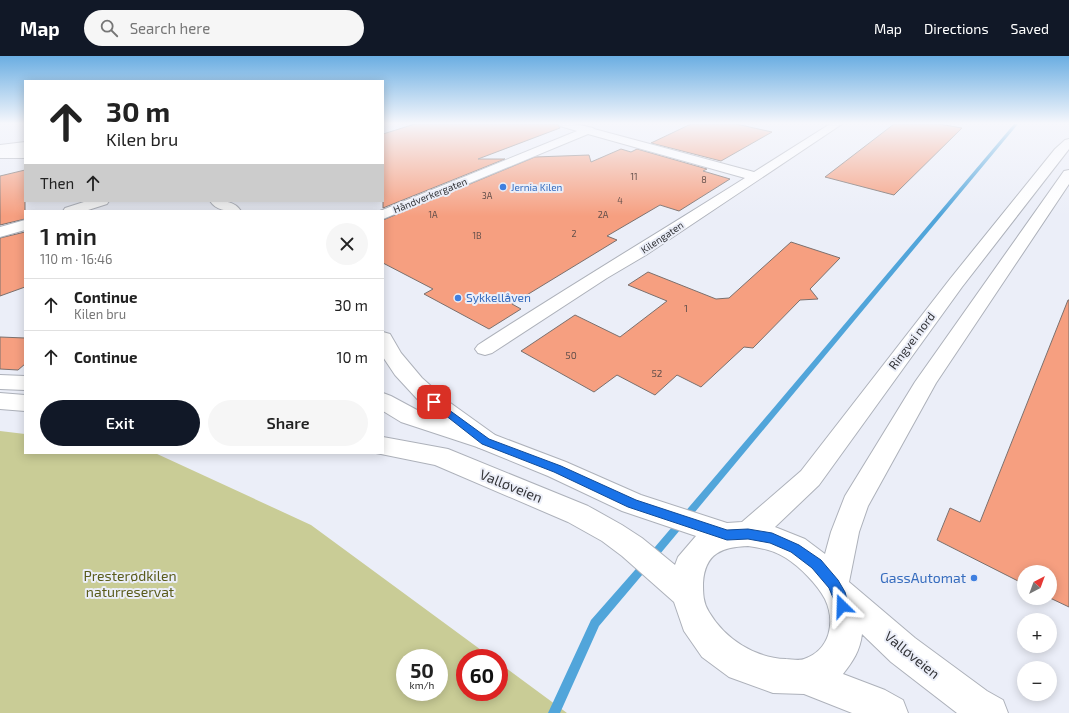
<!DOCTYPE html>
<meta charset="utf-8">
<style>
body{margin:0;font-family:"Exo 2",sans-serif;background:#f6f6f6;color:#222;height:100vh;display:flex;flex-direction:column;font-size:15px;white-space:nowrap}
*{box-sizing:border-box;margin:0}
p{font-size:13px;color:#767676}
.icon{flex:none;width:22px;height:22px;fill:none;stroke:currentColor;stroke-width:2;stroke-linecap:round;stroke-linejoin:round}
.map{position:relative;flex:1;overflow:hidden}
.sheet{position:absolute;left:24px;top:154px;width:360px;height:244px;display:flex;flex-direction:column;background:#fff;border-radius:0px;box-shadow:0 2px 10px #0003}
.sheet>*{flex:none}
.guide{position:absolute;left:24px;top:24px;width:360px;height:122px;border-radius:0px;box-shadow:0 2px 10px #0003;background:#fff;color:#222;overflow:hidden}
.needle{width:26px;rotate:41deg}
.buttons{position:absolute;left:1017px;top:509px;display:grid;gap:8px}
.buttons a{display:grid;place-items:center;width:40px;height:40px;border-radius:50%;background:#fff;box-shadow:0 2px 10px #0003;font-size:20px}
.speed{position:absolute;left:396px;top:593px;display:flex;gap:8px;font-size:20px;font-weight:700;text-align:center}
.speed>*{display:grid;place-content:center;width:52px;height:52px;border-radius:50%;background:#fff;box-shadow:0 2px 10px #0003;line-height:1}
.speed small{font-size:10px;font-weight:400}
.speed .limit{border:6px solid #d22;background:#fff;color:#111}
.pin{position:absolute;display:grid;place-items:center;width:34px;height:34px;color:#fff;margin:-17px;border-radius:8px;box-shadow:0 2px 6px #0006}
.me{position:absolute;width:44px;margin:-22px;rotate:338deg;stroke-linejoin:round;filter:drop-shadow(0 0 3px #0008)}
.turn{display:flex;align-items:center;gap:14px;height:84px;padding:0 16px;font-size:18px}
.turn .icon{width:52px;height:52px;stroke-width:2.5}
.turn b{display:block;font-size:28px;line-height:34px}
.then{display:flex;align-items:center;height:38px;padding:0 16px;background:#0003;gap:8px;font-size:15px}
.round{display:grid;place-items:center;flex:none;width:42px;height:42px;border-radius:21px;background:#f6f6f6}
.summary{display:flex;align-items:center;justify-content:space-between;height:68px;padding:0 16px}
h1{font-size:24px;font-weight:600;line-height:30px}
.button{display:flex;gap:8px;margin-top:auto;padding:8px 16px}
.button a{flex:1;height:46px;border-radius:24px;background:#111827;color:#fff;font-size:16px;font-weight:600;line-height:46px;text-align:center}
.button a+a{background:#f6f6f6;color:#222}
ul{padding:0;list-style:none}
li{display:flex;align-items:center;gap:12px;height:52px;padding:0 16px;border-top:1px solid #e0e0e0}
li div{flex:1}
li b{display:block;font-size:15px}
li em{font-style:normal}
header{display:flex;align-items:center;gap:24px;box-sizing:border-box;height:56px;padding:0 20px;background:#111827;color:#fff}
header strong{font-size:19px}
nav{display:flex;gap:22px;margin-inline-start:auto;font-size:14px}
.search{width:280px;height:36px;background:#f6f6f6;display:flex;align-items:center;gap:10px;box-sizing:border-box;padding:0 14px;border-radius:22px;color:#767676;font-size:15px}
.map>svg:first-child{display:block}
</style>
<header>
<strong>Map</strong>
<div class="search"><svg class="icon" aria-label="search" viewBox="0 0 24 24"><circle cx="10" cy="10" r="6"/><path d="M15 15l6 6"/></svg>Search here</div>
<nav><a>Map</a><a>Directions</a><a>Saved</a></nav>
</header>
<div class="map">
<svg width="1069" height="657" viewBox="0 0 1069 657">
<rect width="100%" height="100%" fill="#ebeef8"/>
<path fill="#c9cc96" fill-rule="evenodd" d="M0 375 25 378V397H155L311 469 492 602H465V636H499V607L567 657H0ZM405 602H439V636H405Z"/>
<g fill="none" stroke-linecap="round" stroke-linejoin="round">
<path fill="#51a5da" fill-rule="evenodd" d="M1014 68H1018L655 504 652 505 649 504 647 501 649 498 771 355Z
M645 505 648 506 650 509 648 512 599 570 560 657H548L591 564 642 506Z"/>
</g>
<path fill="#f69f80" stroke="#7b706d" d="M415 68H558L560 72 478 103H505L383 152V78Z
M691 68H736L772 76 721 105 651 87Z
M894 68H939L962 72 894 139 825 121Z
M621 93 631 96 637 93 707 113 703 115 730 123 679 155 660 149 607 180 617 184 512 248 521 253 489 273 424 238 433 233 383 207V164L535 101 589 99 591 106Z
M25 114V163L0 169V120Z
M25 176V231L0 240V182Z
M791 186 840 202 810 233 818 243 800 244 753 292 744 291 701 331 677 319 655 339 617 319 594 336 521 295 575 259 620 281 667 245 628 229 648 216 716 243 729 242Z
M1068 244H1069V551L1050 542V516H1024V528L937 484 950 452 980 466Z
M0 281 25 282V308L18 314 0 313Z"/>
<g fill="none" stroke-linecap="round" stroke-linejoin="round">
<defs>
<path id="street" d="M559 68H575L593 72 594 73 754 116 830 68H842L646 199 607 222 492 297 485 299 478 297 475 293 478 289C566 232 656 178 745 122L588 78 383 163V155H380L577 75 560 70Z
M0 94H25V102H0Z
M87 145H109L107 148 85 155H63L65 152Z
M25 164V174L0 181V171Z
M383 276 390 278 401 297 422 322 449 346 495 379 498 385 495 391 486 394 477 391 419 345 395 319 383 301Z"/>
<path id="secondary" d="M25 86V94L0 97V89Z
M210 145C222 145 234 144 241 155 230 155 217 156 210 145Z"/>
<path id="primary" d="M1069 83V93L962 231 819 429 775 471 805 483 825 498 831 476 845 440 915 326 1064 115 1069 114V128L936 327 868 450 859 476 849 526 915 582 987 635 1003 644 1008 657H957L891 606 862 578C860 595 853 605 843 618L885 634 903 644 908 657H852L804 638 773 637 729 621 702 601 684 575 674 546 622 500 602 485 568 466 435 409 376 397H383V381L448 393 588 450 622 469 642 482 675 509 678 501 696 480 622 455 548 420 477 391 401 366 383 355V337L391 340 417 354 495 379 566 406 641 439 727 467 742 466 801 415 950 223 1055 93 1065 84ZM748 490C761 492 774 494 786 502 800 511 817 528 825 543 836 566 830 594 804 603 799 605 791 603 786 603 755 602 725 583 709 556 703 547 703 537 703 527 705 497 722 491 748 490Z
M0 319 25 320V334L0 333Z
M0 337 25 339V355L0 353Z"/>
</defs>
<use href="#street" stroke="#adb1ba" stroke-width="2"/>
<use href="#secondary" stroke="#adb1ba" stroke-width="2"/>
<use href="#primary" stroke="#adb1ba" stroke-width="2"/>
<use href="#street" fill="#fff" fill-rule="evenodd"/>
<use href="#secondary" fill="#fff" fill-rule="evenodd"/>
<use href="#primary" fill="#fff" fill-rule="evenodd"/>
</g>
<linearGradient id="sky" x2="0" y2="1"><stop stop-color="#6baee2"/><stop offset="0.42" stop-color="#f6f7fc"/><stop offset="1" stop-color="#f6f7fc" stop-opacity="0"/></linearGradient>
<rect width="1069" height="160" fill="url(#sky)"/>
<path fill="#1a73e8" stroke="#114b97" d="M434 343 489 383 561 410 636 444 727 474 748 473 772 477 799 489 821 504 838 524 845 536 849 550 847 554 842 556 838 554 829 532 812 512 791 496 770 487 748 483 727 484 628 451 554 416 482 388 431 348 430 346Z"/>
<g fill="#3f7fe0" stroke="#ebeef8" stroke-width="1.5">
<circle cx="503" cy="131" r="4"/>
<circle cx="458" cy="242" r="4"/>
<circle cx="974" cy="522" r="4"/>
</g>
<g text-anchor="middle" stroke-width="4" stroke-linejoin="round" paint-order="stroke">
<g font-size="9" fill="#64504b">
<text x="634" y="124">11</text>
<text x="704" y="127">8</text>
<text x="487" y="143">3A</text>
<text x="620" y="148">4</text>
<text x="433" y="162">1A</text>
<text x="603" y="162">2A</text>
<text x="574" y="181">2</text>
<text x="477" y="183">1B</text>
</g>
<g font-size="10" fill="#366cbe" stroke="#ebeef8" text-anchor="start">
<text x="511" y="135">Jernia Kilen</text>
</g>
<g font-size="10" fill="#343539" stroke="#ebeef8">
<text transform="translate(430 139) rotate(-22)" y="4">Håndverkergaten</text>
<text transform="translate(662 181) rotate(-34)" y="4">Kilengaten</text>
</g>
<g font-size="10" fill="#64504b">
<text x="686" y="256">1</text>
<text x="571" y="303">50</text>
<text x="657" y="321">52</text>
</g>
<g font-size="12" fill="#366cbe" stroke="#ebeef8" text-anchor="start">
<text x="466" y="246">Sykkellåven</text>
</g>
<g font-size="12" fill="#343539" stroke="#ebeef8">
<text transform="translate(912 285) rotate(-53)" y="4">Ringvei nord</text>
</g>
<g font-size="14" fill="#343539" stroke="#ebeef8">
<text transform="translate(511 430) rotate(22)" y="5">Valløveien</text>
<text transform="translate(912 599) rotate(39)" y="5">Valløveien</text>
</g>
<g font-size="14" fill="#595b1a" stroke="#ebeef8">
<text x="130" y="525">Presterødkilen<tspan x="130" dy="16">naturreservat</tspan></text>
</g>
<g font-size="14" fill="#366cbe" stroke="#ebeef8" text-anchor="end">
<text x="966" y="527">GassAutomat</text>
</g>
</g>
</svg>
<div class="buttons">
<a><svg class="needle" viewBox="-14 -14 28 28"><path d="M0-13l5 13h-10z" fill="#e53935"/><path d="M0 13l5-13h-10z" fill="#767676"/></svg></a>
<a>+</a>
<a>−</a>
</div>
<div class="speed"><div>50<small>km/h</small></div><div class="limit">60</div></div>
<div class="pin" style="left:434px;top:346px;background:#d93025"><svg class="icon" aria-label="arrive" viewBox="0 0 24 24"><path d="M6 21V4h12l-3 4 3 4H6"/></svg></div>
<svg class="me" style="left:842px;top:550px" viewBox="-20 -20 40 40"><path d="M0-17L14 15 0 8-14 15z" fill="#1a73e8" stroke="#fff" stroke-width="4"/></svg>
<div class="guide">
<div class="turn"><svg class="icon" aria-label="ahead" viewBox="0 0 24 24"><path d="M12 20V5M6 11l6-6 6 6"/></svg><div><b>30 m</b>Kilen bru</div></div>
<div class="then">Then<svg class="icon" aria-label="ahead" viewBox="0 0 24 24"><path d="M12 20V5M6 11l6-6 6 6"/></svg></div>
</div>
<section class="sheet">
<div class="summary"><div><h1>1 min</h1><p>110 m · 16:46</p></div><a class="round"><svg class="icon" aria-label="close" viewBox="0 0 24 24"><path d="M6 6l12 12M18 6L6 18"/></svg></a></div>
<ul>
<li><svg class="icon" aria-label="ahead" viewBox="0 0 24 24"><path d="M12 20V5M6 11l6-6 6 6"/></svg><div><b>Continue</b><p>Kilen bru</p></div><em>30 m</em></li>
<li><svg class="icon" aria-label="ahead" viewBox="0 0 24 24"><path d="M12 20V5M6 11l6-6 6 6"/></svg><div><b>Continue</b></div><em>10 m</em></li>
</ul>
<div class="button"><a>Exit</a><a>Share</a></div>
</section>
</div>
